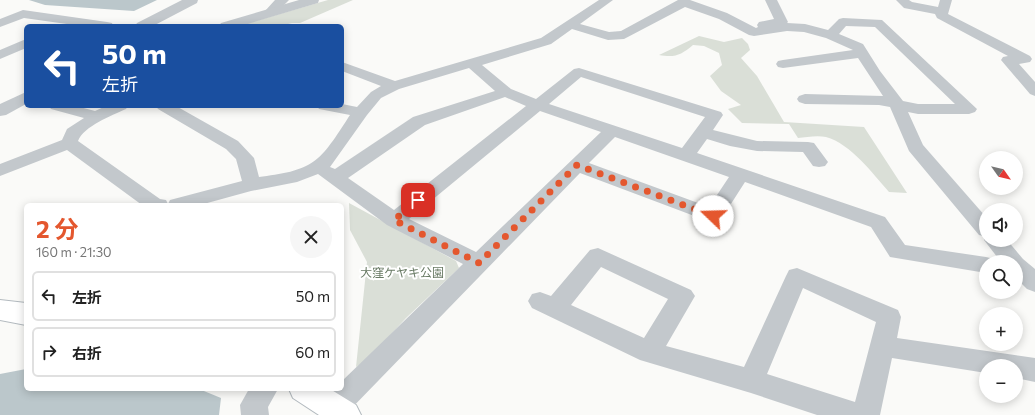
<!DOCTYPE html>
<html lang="ja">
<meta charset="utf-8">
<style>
body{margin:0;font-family:Commissioner,"Noto Sans JP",sans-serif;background:#f6f6f6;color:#222;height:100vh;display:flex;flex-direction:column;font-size:15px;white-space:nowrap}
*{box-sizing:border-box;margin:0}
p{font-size:13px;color:#767676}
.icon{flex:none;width:22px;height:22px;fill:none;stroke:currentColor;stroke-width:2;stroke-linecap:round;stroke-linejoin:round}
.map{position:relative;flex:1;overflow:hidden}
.details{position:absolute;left:24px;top:203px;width:320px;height:188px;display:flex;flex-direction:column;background:#fff;border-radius:6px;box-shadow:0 2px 10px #0003}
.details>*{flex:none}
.banner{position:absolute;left:24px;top:24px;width:320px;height:84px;border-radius:6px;box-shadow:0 2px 10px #0003;background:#1a4fa0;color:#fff;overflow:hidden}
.needle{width:26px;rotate:124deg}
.tools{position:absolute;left:979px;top:151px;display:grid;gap:8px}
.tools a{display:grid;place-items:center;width:44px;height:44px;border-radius:50%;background:#fff;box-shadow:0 2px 10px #0003;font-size:20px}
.pin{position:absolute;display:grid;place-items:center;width:34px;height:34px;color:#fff;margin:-17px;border-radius:8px;box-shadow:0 2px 6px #0006}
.me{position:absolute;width:44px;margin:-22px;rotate:291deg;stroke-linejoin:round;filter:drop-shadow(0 0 3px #0008)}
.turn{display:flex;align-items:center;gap:14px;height:84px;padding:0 12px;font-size:18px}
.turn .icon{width:52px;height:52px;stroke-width:2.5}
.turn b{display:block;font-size:28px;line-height:34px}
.round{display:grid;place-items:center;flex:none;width:42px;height:42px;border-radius:21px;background:#f6f6f6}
.headline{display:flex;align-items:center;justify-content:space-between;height:68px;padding:0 12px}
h1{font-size:24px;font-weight:700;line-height:30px;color:#e4572e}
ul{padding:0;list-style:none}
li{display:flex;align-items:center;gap:12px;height:50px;margin:0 8px 6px;padding:0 4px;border:2px solid #e0e0e0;border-radius:6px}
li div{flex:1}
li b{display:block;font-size:15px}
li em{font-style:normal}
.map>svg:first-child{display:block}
</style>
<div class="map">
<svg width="1035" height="415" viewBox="0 0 1035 415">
<rect width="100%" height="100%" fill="#fafaf8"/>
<path fill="#dadfd7" d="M328 0H353L300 23H292L280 26H238Z
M699 36 724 42 742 38 748 44 750 50 741 58 757 76 784 122 864 127 907 193 889 192C872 173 851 144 826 137 818 135 806 137 798 138L789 124 742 123 728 109 741 105 721 91 710 76 722 65 719 53 704 46 693 45C681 55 675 58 659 55Z
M349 203 456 261 459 268 406 318 369 358 356 367 367 262 350 230Z"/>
<path fill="#bbc7cb" d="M29 0H157L134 11 45 5Z
M26 369V389H199L221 398 219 415H0V374Z"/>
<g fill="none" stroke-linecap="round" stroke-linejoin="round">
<defs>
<path id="secondary" d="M0 300 26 303V325L0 320Z
M289 389H330L356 405 361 415H319L293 398Z"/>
</defs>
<use href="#secondary" stroke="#b3babf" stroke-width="2"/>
<path fill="#c3c8cc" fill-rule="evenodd" d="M275 0H289L275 14H267L265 11Z
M599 0H613L580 24 609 32 621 31 678 0H690L727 13 756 28 758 27 757 25 759 22 774 19 765 0H777L788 22 787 23 805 24 828 30 839 19 843 18 882 20 977 109 975 112 969 114H918L908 112 923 145 986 217V237L979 235 909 151 890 107 879 105 805 104 799 102 797 99 799 96 805 94 883 96 858 58 783 68 778 67 776 64 778 61 783 60 853 50 826 38 804 32 787 31 754 36 749 35 719 19 685 7 624 39 608 40 572 29 551 44 482 65 511 89 536 99 574 69 579 68 721 112 723 115 713 130 757 141 808 142 814 143 828 162 825 166 819 167 813 166 803 152 757 151 730 146 707 139 697 153 885 217 905 245 986 257 994 259 995 262H986V273L890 257 871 227 745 182 720 221 713 223 580 173 345 415H324L320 407 324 398 333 389H342V381L463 264 387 225 318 174 297 182 251 191 200 205H142L67 150 0 176V164L62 140 67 129 84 118 51 109 49 106H76L95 111 106 106H128L126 109C111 116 84 126 78 141L160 199 166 200 168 204 170 200 242 181 236 159 226 149 158 109 156 106H176L238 141 254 158 259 177C280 174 302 172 318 158 329 149 342 127 350 115L319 109 317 106H342V104L357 107 371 92 381 86 342 71V62L395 81 541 38ZM846 26 875 27 955 104H918L903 101 880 71 863 44 839 34ZM469 68 495 91 413 117 335 169 330 167 367 115 381 98 399 89ZM581 77 705 117 682 148 549 104ZM505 97 526 106 394 210 348 178 425 125ZM540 111 601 132 476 252 409 219ZM615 137 729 177 709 207 589 163Z
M896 0H909L912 2 938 7 940 0H952L948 14 1030 56 1032 59 1030 62 1019 64 1035 82V96L1030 94 1001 60 1003 57 1008 56 937 18 935 14 904 8Z
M23 10 107 22 112 23 113 26H81L24 18 0 27V19Z
M26 39V48L0 59V50Z
M986 237V240H1007L1023 259 1035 269V292L1027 289 1016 278V262H1001L984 240Z
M598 248 691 290 695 296 666 346 744 367 786 276 789 270 797 268 898 310 901 317 897 338 1035 358V382L1016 378V366H986V373L892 358 880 415H817L751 393 640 360 532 308 528 301 532 294 540 292 551 296 590 250ZM601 267 668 299 644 338 571 305ZM803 288 876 322 855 402 767 374Z
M249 389H278L268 407 269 415H241L240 405Z"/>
<path fill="#c3c8cc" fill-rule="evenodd" d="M182 0H198L197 3 153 26H135L137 23Z
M299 0H319L318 3 241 26H219L221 23Z
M26 92V104L6 115 0 116V104Z"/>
<use href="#secondary" fill="#fff" fill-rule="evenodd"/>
</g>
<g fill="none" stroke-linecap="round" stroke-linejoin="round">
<path stroke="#e4572e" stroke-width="7" stroke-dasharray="0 12.6" d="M418 200 394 220 479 263 577 165 713 216"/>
</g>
<g text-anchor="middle" stroke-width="4" stroke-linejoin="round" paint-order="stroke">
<g font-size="12" fill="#687a64" stroke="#fff">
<text x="402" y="277">大窪ケヤキ公園</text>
</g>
</g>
</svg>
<div class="tools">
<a><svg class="needle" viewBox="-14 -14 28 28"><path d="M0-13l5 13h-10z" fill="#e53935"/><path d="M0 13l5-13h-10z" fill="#767676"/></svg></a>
<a><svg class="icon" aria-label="sound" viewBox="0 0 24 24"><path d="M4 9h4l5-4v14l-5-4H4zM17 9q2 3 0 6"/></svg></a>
<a><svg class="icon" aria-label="search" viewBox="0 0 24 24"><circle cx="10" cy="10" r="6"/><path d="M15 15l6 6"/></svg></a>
<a>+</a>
<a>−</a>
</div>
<div class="pin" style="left:418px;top:200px;background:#d93025"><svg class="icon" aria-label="arrive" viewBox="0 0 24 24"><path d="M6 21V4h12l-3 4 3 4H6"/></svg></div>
<svg class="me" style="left:713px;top:216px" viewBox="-20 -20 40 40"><circle r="19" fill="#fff"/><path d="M0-13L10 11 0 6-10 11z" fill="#e4572e"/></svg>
<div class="banner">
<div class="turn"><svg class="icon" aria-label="left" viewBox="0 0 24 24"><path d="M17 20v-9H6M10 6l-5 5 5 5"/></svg><div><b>50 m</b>左折</div></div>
</div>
<section class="details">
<div class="headline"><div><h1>2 分</h1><p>160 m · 21:30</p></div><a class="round"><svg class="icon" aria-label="close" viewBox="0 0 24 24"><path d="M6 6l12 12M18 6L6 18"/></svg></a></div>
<ul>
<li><svg class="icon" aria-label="left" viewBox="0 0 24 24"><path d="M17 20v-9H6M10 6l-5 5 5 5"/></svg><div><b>左折</b></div><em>50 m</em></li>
<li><svg class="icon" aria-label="right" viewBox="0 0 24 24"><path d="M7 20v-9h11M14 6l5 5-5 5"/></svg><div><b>右折</b></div><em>60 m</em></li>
</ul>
</section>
</div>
